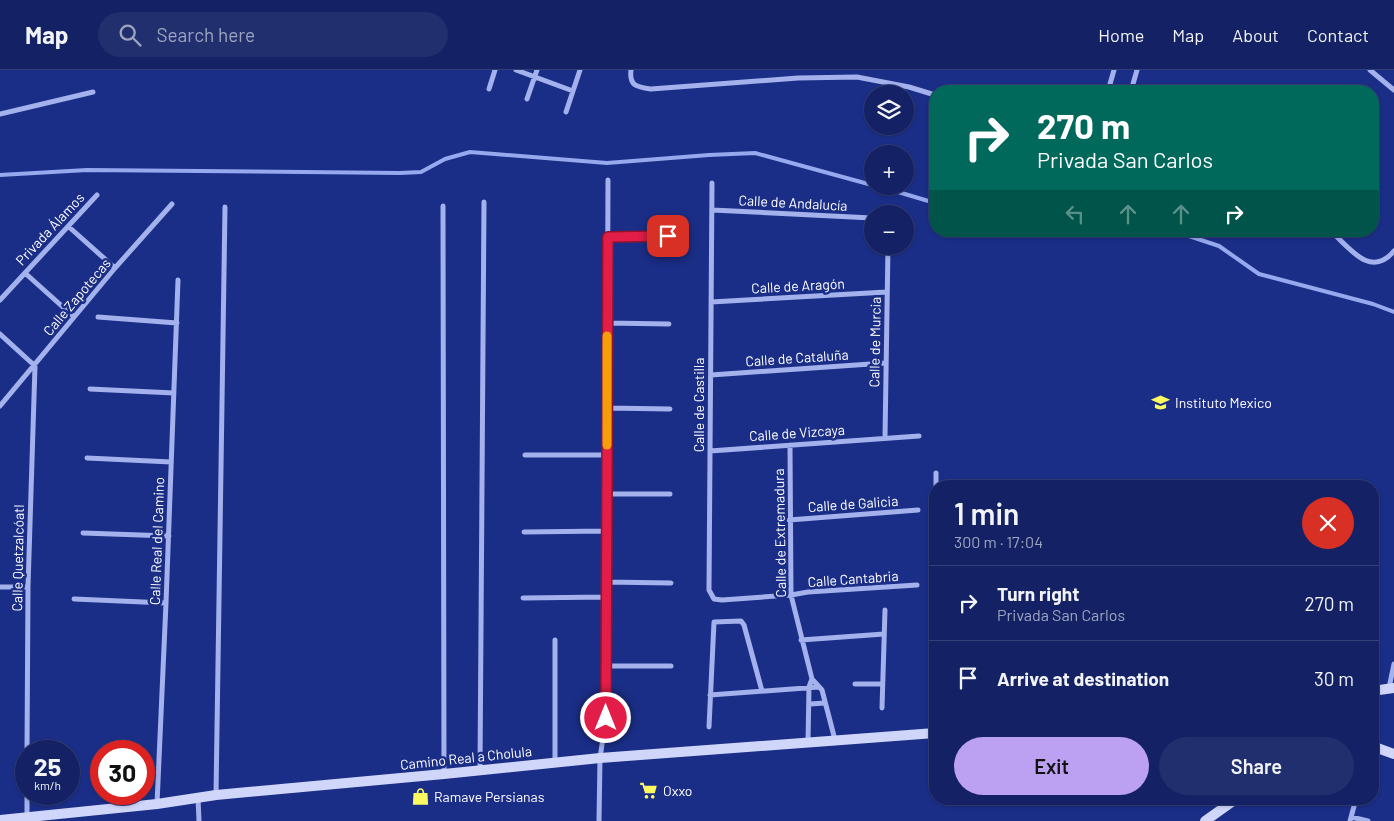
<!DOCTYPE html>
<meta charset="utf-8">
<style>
body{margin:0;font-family:Barlow,sans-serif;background:#212f6e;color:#f1f3f6;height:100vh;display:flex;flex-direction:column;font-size:19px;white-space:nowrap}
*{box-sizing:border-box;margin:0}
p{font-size:16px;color:#9da4bf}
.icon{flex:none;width:28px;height:28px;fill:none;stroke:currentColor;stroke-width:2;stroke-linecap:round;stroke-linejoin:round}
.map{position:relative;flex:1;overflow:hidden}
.panel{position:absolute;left:929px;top:410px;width:450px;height:325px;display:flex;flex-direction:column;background:#142265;border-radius:20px;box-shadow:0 1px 4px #0004,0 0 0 1px #333f79}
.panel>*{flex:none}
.guide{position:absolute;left:929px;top:15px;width:450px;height:152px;border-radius:20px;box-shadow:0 1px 4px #0004,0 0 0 1px #333f79;background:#00695c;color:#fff;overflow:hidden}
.controls{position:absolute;left:864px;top:15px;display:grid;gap:10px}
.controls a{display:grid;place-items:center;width:50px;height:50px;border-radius:50%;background:#142265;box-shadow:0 1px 4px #0004,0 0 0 1px #333f79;font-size:25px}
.speed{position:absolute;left:15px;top:670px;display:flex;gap:10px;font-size:25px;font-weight:700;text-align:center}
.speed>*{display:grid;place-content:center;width:65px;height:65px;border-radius:50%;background:#142265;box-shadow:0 1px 4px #0004,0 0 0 1px #333f79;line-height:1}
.speed small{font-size:12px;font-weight:400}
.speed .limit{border:8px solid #d22;background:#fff;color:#111}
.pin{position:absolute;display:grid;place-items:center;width:42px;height:42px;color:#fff;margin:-21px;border-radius:10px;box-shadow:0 2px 8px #0006}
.me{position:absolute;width:55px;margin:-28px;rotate:0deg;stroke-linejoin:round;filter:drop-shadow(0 0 4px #0008)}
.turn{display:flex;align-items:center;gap:18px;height:105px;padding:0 25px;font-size:22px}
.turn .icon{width:65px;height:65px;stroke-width:2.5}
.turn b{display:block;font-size:35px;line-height:42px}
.lanes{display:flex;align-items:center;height:48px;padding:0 25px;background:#0003;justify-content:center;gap:25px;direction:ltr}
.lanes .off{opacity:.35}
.round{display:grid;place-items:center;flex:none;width:52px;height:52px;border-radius:26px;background:#212f6e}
.headline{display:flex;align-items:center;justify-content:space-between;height:85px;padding:0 25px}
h1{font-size:30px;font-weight:600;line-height:38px}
.primary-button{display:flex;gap:10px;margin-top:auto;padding:10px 25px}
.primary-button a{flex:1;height:58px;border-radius:30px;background:#bca0f2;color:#111;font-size:20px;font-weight:600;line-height:58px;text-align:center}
.primary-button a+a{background:#212f6e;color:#f1f3f6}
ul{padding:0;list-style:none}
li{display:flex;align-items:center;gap:15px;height:75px;padding:0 25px;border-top:1px solid #333f79}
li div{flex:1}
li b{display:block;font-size:19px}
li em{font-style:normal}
header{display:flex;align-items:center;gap:30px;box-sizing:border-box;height:70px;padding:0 25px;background:#142265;border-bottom:1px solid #333f79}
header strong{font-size:24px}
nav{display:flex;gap:28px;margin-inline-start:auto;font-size:18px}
.search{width:350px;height:45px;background:#212f6e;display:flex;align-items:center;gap:12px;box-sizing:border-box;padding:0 18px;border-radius:28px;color:#9da4bf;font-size:19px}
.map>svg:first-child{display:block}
</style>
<header>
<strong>Map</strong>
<div class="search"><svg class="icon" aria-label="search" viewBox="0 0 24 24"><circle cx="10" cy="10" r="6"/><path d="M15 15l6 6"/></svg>Search here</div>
<nav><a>Home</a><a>Map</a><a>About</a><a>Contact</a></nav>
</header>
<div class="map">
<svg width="1394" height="751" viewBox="0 0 1394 751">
<rect width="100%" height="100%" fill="#1b2e87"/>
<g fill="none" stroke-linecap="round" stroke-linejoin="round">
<path stroke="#96a8ee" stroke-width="4" d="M0 105 87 100 400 103 421 102 445 89 470 82 607 93 709 85 755 83 872 115
M878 116 935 133
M1174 161 1219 176 1259 204 1373 234 1394 242"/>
<path stroke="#a3b1ec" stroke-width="5" d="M516 0 573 21
M631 0C629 16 637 17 651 19L798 8 857 7 909 17 935 25
M1370 0 1394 20
M489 19 495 0
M1108 21 1114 0
M1131 21 1137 0
M527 29 537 0
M566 42 580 0
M0 44 93 22
M712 113 709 520 714 529 722 530 791 525 808 522 917 515
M443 136 444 704
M712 140 872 148
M69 157 115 198
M1331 161C1349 178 1371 209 1394 181
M608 167 668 166
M25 203 74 247
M0 230 97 125
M711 232 887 222
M98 247 177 253
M607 253 669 254
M0 264 35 296 28 517 27 681
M711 305 885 293
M90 319 174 323
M0 336 115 198 172 134
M607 338 670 339
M885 368 888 176
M790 375 791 525 812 609 822 620 835 670
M710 381 919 366
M525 385H607
M87 388 171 392
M936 403V416
M607 424H670
M789 450 918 440
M524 462 607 461
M83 463 169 466
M606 512 671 513
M0 517H28
M523 528 606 527
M74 529 166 533
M555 570V692
M801 570 884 564
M606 596H671
M855 614H882
M1389 618 1394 594
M710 625 819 617
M810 634 825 633
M882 638 885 540
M709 657 714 552 741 551 744 555 762 621
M808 672 809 617 812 609
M480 700 484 132
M216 725 225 137
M198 728 199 751
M157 734 166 533 178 210
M1351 747 1368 751
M27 748V724
M599 751 600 688 606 648 608 110
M1350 751 1356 729"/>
<path stroke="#cfd6f9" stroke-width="10" d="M1372 621 1394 618
M1372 676 1394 684
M0 750 157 734 216 725 444 704 600 688 935 663
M1205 751 1236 729"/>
</g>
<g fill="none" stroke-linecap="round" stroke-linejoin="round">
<defs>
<path id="route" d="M606 648 608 167 668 166"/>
</defs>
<use href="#route" stroke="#92132f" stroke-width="12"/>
<use href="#route" stroke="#e11d48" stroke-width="9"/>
<path stroke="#f59e0b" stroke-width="9" d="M607 375V266"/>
</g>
<defs>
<symbol id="school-bare" viewBox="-9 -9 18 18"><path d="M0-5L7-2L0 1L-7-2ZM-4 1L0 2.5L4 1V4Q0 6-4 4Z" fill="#fdf95f" stroke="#1b2e87" stroke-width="2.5" paint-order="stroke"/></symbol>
<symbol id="supermarket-bare" viewBox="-9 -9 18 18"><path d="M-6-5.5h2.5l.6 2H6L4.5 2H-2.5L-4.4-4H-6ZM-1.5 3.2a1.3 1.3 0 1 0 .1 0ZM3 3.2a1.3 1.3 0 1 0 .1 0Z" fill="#fdf95f" stroke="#1b2e87" stroke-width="2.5" paint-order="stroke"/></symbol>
<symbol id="shop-bare" viewBox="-9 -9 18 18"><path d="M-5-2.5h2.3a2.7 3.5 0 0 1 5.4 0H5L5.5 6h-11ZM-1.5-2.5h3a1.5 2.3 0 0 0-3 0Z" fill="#fdf95f" stroke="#1b2e87" stroke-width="2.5" paint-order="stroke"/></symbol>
</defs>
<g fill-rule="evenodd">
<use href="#school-bare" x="1148" y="320" width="25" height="25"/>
<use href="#supermarket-bare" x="636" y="708" width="25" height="25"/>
<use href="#shop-bare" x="408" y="714" width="25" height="25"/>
</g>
<g text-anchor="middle" stroke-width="5" stroke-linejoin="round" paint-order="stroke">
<g font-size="14" fill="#fff" stroke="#1b2e87">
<text transform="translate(793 133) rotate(3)" y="5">Calle de Andalucía</text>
<text transform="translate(50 159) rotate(-47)" y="5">Privada Álamos</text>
<text transform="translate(798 216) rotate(-3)" y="5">Calle de Aragón</text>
<text transform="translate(77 227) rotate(-50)" y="5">Calle Zapotecas</text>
<text transform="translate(875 272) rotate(-89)" y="5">Calle de Murcia</text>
<text transform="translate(797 288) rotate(-4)" y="5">Calle de Cataluña</text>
<text transform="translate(699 335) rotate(-90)" y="5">Calle de Castilla</text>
<text transform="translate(797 363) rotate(-4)" y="5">Calle de Vizcaya</text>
<text transform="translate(853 434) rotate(-4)" y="5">Calle de Galicia</text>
<text transform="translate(780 463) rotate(-91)" y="5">Calle de Extremadura</text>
<text transform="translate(157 471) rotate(-88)" y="5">Calle Real del Camino</text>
<text transform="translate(18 488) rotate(-89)" y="5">Calle Quetzalcóatl</text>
<text transform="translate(853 509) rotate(-4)" y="5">Calle Cantabria</text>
<text transform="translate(466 688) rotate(-6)" y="5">Camino Real a Cholula</text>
</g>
<g font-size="14" fill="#fff" stroke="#1b2e87" text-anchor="start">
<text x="1175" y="338">Instituto Mexico</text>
<text x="663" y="726">Oxxo</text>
<text x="434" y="732">Ramave Persianas</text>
</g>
</g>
</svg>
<div class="controls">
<a><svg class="icon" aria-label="layers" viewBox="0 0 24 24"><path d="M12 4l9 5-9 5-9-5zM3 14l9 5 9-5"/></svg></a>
<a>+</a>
<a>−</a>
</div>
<div class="speed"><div>25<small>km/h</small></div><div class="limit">30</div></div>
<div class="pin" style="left:668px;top:166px;background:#d93025"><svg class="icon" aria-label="arrive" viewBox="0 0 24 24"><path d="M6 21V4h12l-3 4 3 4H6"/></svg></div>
<svg class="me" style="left:606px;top:648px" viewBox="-20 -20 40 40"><circle r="17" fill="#e11d48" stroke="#fff" stroke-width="3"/><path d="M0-11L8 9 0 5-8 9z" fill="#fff"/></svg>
<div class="guide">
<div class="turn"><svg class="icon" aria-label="right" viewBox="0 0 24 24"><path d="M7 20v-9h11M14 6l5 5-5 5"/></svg><div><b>270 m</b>Privada San Carlos</div></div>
<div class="lanes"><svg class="icon off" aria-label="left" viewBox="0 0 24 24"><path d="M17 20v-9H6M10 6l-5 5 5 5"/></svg><svg class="icon off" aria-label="ahead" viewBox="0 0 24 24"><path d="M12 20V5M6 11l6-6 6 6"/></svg><svg class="icon off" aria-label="ahead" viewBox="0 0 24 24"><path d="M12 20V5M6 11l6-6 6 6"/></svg><svg class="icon" aria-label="right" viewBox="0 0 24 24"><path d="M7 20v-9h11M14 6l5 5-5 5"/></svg></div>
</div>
<section class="panel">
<div class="headline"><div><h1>1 min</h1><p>300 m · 17:04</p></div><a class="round" style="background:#d93025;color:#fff"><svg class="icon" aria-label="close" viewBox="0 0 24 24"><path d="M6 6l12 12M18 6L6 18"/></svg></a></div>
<ul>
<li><svg class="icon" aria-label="right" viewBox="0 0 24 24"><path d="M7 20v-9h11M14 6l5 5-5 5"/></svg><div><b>Turn right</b><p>Privada San Carlos</p></div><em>270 m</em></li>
<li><svg class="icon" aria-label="arrive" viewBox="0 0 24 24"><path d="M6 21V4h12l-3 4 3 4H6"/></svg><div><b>Arrive at destination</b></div><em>30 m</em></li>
</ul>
<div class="primary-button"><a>Exit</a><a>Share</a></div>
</section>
</div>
